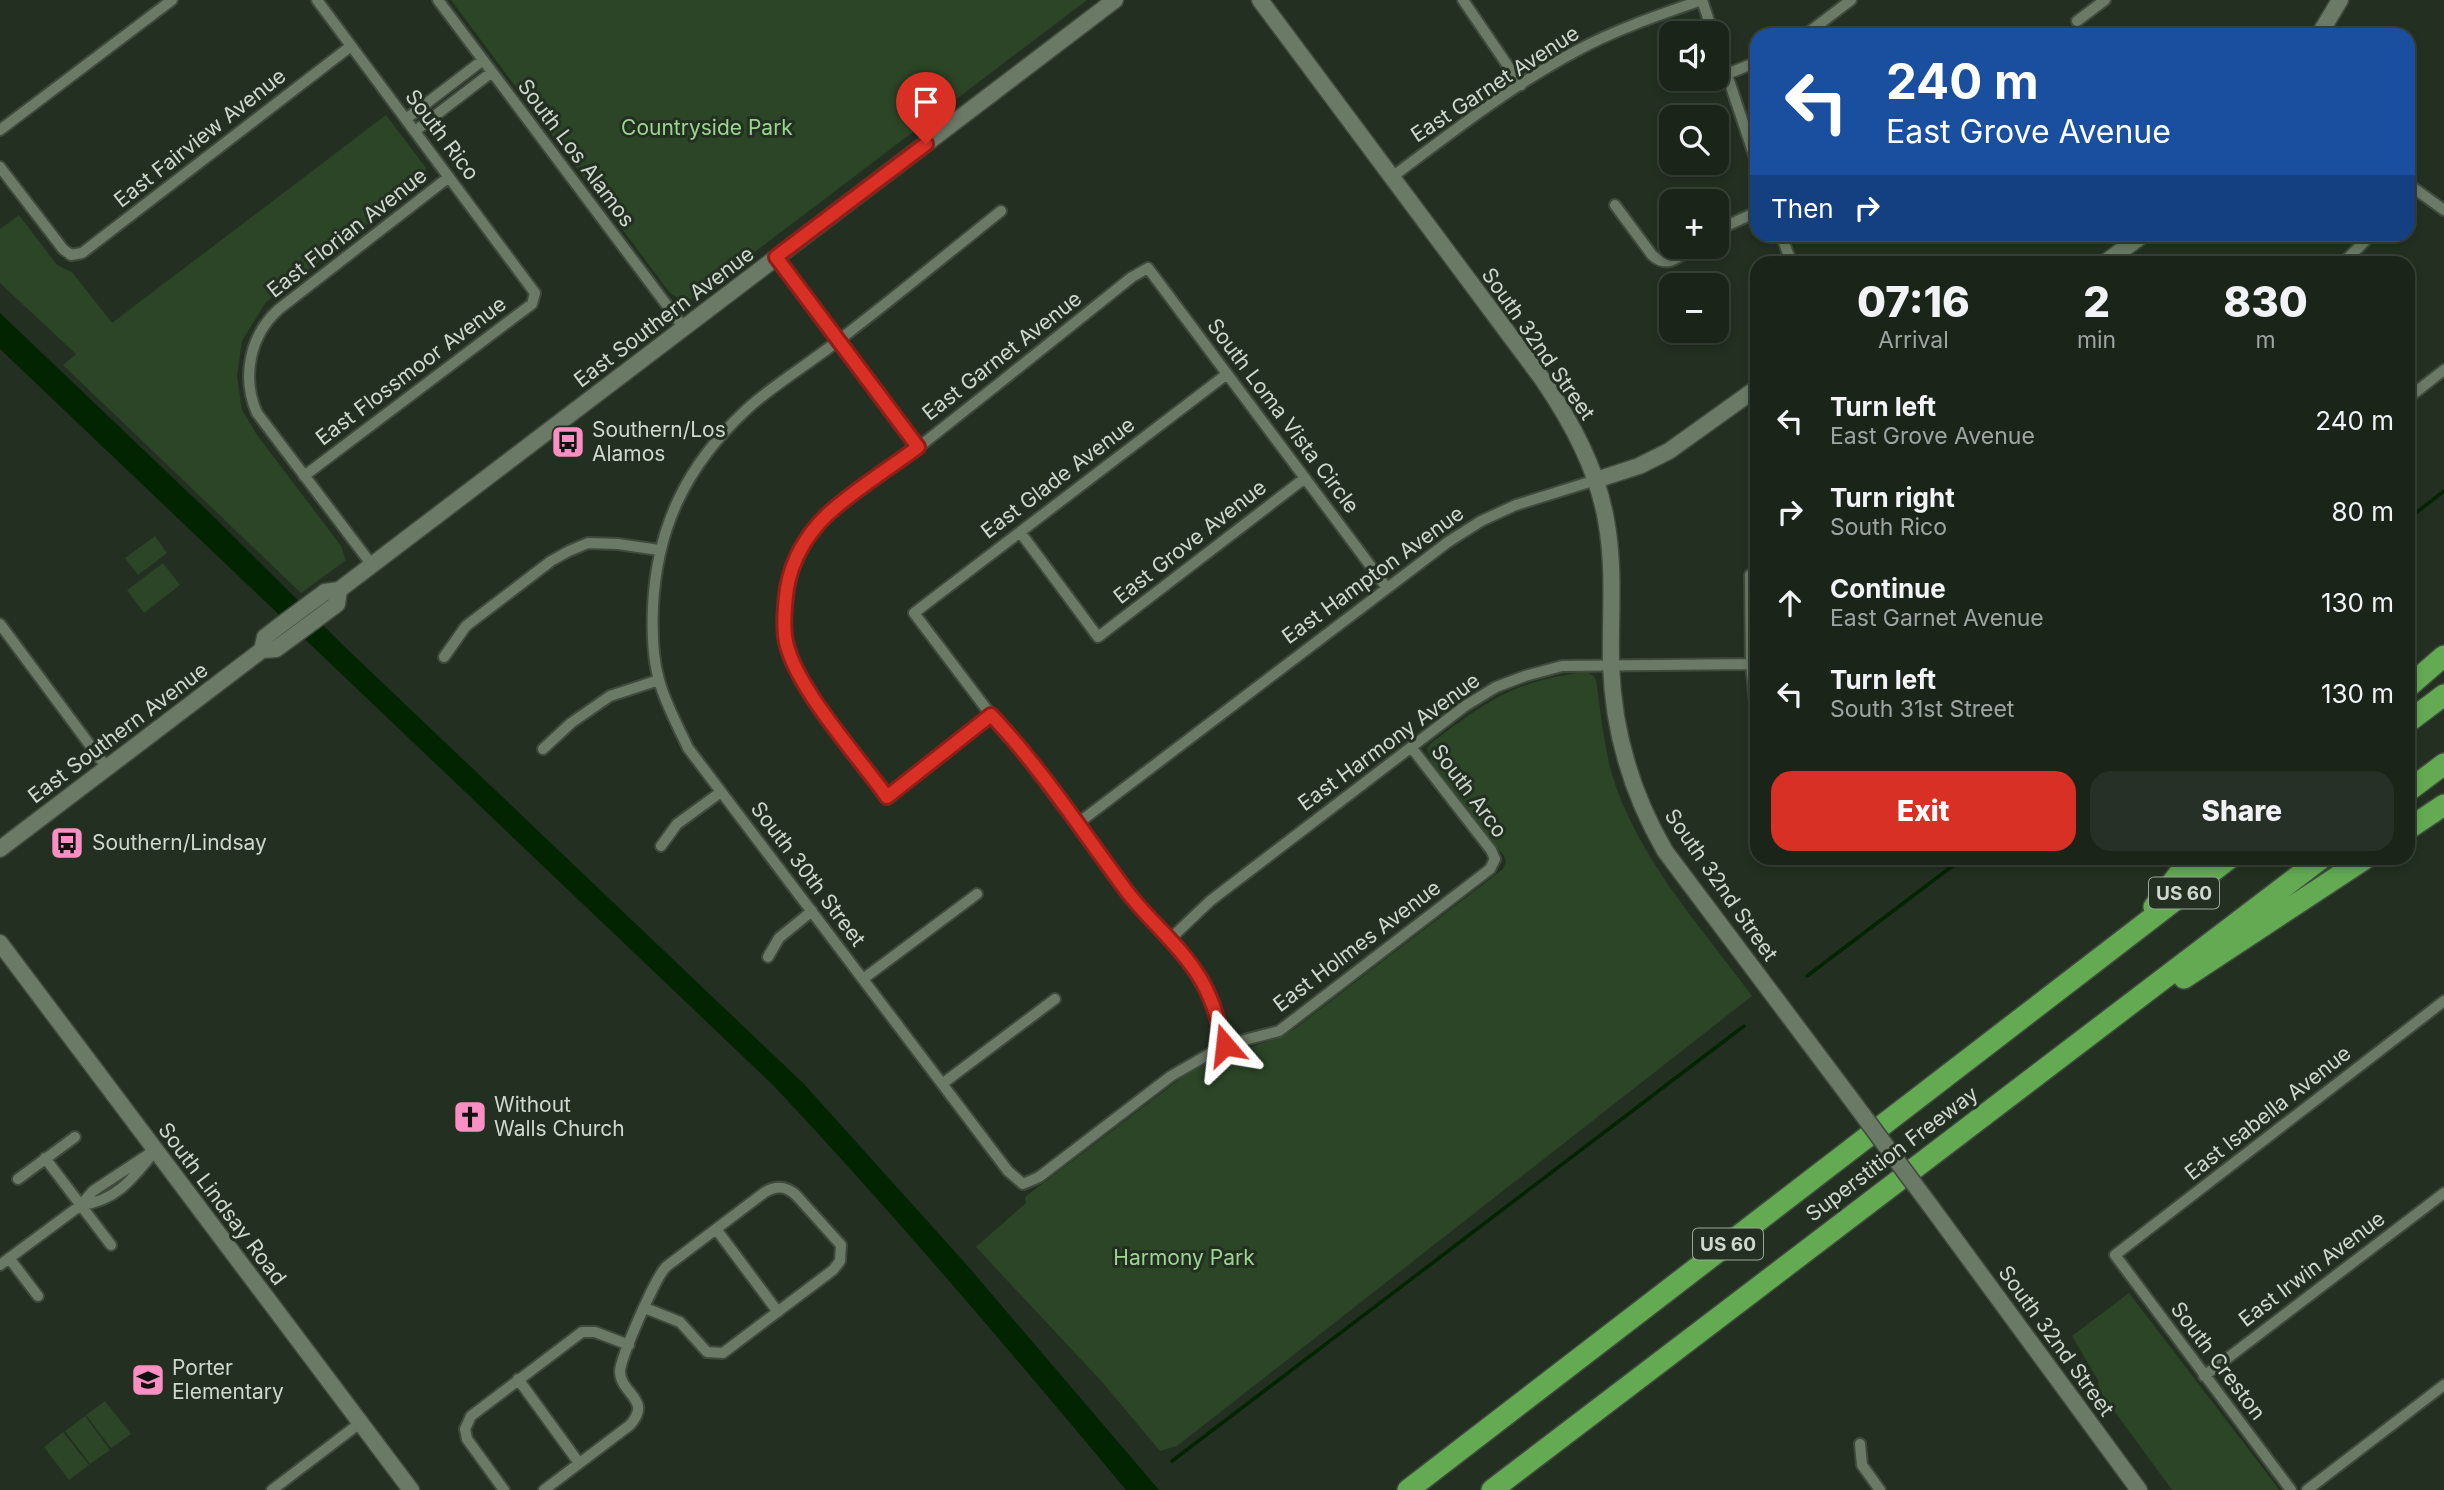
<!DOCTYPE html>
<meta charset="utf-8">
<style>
body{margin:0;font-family:Inter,sans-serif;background:#273026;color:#f1f3f6;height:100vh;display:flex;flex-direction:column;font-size:26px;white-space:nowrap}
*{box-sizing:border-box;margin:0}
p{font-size:23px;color:#9fa4a2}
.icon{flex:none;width:38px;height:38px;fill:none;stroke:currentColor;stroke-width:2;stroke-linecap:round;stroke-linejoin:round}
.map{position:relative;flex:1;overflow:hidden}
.details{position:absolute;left:1750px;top:256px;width:665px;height:609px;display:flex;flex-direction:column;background:#1a2419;border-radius:21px;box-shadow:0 4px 10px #0003,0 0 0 2px #384138}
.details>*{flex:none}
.guide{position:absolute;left:1750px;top:28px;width:665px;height:214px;border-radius:21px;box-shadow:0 4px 10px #0003,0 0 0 2px #384138;background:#1a4fa0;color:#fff;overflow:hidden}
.buttons{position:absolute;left:1659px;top:21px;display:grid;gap:14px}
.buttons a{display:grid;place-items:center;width:70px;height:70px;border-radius:14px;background:#1a2419;box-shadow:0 4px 10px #0003,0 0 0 2px #384138;font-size:35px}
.pin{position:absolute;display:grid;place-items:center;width:60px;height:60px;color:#fff;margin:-72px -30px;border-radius:50% 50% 50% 0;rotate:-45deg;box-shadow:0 0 7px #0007}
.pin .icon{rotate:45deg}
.me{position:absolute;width:77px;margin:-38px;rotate:343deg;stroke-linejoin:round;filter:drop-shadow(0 0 5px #0008)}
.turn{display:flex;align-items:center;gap:24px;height:147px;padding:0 21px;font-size:32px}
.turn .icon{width:91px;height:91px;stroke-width:2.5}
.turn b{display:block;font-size:49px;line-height:60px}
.then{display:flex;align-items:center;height:66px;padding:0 21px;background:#0003;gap:14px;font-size:26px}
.eta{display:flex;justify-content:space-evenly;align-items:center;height:119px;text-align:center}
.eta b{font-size:42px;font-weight:800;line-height:49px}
.cta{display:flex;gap:14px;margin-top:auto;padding:14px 21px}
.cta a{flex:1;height:80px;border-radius:21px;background:#d93025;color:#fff;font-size:28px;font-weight:800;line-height:80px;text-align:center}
.cta a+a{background:#273026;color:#f1f3f6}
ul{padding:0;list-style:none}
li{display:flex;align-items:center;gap:21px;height:91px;padding:0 21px}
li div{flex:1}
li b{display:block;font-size:26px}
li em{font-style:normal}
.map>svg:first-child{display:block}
</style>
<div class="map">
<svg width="2444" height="1490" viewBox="0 0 2444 1490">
<rect width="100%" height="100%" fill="#233021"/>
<path fill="#2b4526" d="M451 0H1087L694 298 683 301 670 293Z
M386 115 426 168 424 181 266 302 242 341 237 376 242 410 257 435 341 546 346 560 301 593 63 365 76 354 0 283V229L19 215 57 265 72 272 112 323Z
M155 536 167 553 138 575 125 558Z
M163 563 180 585 144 613 127 590Z
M1586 672 1594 676 1596 681C1601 711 1603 741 1611 771 1636 857 1700 925 1752 996L1177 1446 1160 1451 1103 1383 976 1247 1026 1203 1025 1197 1184 1076C1218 1055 1258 1048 1293 1030L1503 869 1506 863 1504 856 1431 761 1427 749 1430 744C1487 701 1513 681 1586 672Z
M2129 1293 2278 1488V1490H2172L2099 1390 2098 1380 2072 1336Z
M105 1401 131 1434 111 1448 86 1415Z
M85 1416 110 1450 90 1464 65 1431Z
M63 1432 89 1465 69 1480 44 1447Z"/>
<path fill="#022400" d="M0 313 214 517 346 648 804 1084 966 1264 1159 1490H1126C1011 1352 895 1215 773 1085L0 349Z"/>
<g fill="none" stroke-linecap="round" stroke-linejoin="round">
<path stroke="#022400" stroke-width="3.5" d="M2408 519 2444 491
M1807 976 1963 858
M1172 1461 1744 1026"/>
<defs>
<path id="street" d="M438 0 684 328
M1463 0 1521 85
M2077 21 2105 0
M1805 35 1851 0
M1717 45 1757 164
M1727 74 1757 62
M406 119 483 60
M0 130 172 0
M415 131 492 72
M0 167 63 249 71 255 82 253 351 46
M1392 177C1451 133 1512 85 1578 50 1617 29 1659 15 1702 0L1713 33
M2408 184 2444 210
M1615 205 1652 255C1667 269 1679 257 1693 247
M1001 211C947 254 894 298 839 340 809 364 774 384 746 410 687 465 657 526 653 606 652 630 652 656 659 680 665 703 678 726 688 748L1008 1171 1023 1184 1039 1177 1171 1076 1225 1045 1279 1031 1490 869 1495 859 1491 850 1411 747
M1717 230 1757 212
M1781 234 1791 262
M777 257 918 447
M2344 262 2372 234
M2408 398 2444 370
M304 476 532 304 535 293 317 0
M1020 532 1098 637 1305 478
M372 565 257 413C241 377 250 335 279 309L449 177
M1750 575 1751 664 1757 721
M0 624 107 768
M444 657 466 626 551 561 569 551 588 543 618 544 659 550
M991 715 887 797C858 755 793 686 785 637 779 606 789 567 806 540 829 504 885 473 920 446 991 390 1061 334 1132 277L1148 268 1387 588
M543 749 571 723 610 696 659 680
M1077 824 1448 542 1481 521 1516 505 1596 480
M661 846 677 824 721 792
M1170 939 1210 901 1465 706 1496 687 1525 676 1562 666 1751 664
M768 957 779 938 812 911
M863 979 977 894
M1225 1045 1212 1002 1198 975 1170 939 1138 907 1008 733 991 715 914 613 1227 374
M942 1084 1055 999
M45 1158 111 1245
M18 1179 75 1137
M81 1205C114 1201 130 1182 150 1157
M716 1229 778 1312
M9 1258 38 1296
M0 1265 81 1205 93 1191 155 1150
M2204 1376 2444 1193
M518 1379 579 1463
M1860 1444 1862 1465 1880 1490
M272 1490 360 1423
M504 1490 467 1439 465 1429 471 1416 582 1332H595L629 1345
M544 1490 630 1425C653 1399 620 1394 620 1371 621 1357 656 1275 667 1266L765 1192C777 1185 786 1186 796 1195L841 1245 840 1261 833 1270 723 1353 707 1352 680 1322 645 1308
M2291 1490 2115 1255 2444 1001
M2307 1490 2444 1385"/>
<path id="secondary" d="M1260 0 1543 380C1572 423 1597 469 1606 520 1615 568 1610 615 1611 664 1613 730 1632 794 1665 851L1848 1095
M2319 35 2340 0
M2106 262 2144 234
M1596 480 1639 466 1669 451 1757 388
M262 650 265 637 278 627 325 592 339 590 1115 0
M0 849 262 650 276 649 337 604 339 590
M0 943 411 1490
M1932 1208 2139 1490"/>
<path id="highway" d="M2408 687 2444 656
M2408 722 2444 695
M2408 791 2444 764
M2408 829 2444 805
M2154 907 2178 875 2200 858
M2184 978 2366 858
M1408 1490 2230 858
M1492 1490 2322 858"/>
</defs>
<use href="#street" stroke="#3f4a3d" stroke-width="14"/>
<use href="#secondary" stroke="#3f4a3d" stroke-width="19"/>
<use href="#highway" stroke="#3f4a3d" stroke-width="24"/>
<use href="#street" stroke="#6b7967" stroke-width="10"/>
<use href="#secondary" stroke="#6b7967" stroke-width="16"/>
<use href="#highway" stroke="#63aa53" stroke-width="21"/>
<defs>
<path id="secondary-bridge" d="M1848 1095 1932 1208"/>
</defs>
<use href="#secondary-bridge" stroke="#3f4a3d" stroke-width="19" stroke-linecap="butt"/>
<use href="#secondary-bridge" stroke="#6b7967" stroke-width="16"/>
</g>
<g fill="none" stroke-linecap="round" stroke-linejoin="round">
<defs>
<path id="route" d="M926 144 776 257 918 447C890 468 853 491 828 514 807 534 792 560 787 588 785 603 783 620 785 636 790 682 859 757 887 797L991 715C1041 768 1082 831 1125 889 1147 919 1178 943 1198 975 1212 996 1218 1021 1225 1045"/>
</defs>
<use href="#route" stroke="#8d1f18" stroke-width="18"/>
<use href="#route" stroke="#d93025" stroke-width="12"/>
</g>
<defs>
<symbol id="bus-square" viewBox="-11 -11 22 22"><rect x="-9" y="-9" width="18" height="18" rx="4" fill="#fb8fc4" stroke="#233021"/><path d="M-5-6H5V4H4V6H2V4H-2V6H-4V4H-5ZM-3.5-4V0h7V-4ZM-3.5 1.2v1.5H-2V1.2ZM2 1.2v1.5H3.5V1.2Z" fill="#111"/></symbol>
<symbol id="church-square" viewBox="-11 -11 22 22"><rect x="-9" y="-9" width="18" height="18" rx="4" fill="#fb8fc4" stroke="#233021"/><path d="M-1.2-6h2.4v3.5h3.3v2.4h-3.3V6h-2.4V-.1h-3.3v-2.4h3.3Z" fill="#111"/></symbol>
<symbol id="school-square" viewBox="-11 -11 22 22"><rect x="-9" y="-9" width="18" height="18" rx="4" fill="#fb8fc4" stroke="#233021"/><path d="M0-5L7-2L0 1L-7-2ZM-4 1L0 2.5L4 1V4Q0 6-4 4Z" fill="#111"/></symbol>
</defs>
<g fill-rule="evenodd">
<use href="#bus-square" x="549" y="423" width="38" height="38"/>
<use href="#bus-square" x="48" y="824" width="38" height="38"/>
<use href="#church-square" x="451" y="1098" width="38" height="38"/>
<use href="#school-square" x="129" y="1361" width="38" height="38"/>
</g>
<g text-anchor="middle" stroke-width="6" stroke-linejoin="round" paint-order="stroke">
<g fill="#233021" stroke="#9ba69a" stroke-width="2">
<rect x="2149" y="877.5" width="70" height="31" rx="5"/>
<rect x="1693" y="1228.5" width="70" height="31" rx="5"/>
</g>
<g font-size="19" font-weight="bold" fill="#cfd8ce">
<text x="2184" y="900">US 60</text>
<text x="1728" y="1251">US 60</text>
</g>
<g font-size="21" fill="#cfd8ce" stroke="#233021">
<text transform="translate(1495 84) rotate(-33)" y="7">East Garnet Avenue</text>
<text transform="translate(442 135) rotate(53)" y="7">South Rico</text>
<text transform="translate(200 138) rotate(-38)" y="7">East Fairview Avenue</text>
<text transform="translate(576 153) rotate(53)" y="7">South Los Alamos</text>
<text transform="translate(347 233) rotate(-38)" y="7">East Florian Avenue</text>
<text transform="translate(664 317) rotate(-37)" y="7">East Southern Avenue</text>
<text transform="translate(1538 344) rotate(55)" y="7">South 32nd Street</text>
<text transform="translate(1002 356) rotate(-38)" y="7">East Garnet Avenue</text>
<text transform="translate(411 371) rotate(-37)" y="7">East Flossmoor Avenue</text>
<text transform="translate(1283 416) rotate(53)" y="7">South Loma Vista Circle</text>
<text transform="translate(1058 478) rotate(-37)" y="7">East Glade Avenue</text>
<text transform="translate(1190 542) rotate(-38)" y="7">East Grove Avenue</text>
<text transform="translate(1373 575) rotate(-36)" y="7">East Hampton Avenue</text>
<text transform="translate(118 733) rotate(-37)" y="7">East Southern Avenue</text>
<text transform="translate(1389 742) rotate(-36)" y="7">East Harmony Avenue</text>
<text transform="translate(1469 791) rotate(53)" y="7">South Arco</text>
<text transform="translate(808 874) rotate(53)" y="7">South 30th Street</text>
<text transform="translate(1721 885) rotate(55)" y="7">South 32nd Street</text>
<text transform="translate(1357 946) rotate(-37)" y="7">East Holmes Avenue</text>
<text transform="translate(2268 1113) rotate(-38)" y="7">East Isabella Avenue</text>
<text transform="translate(1892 1154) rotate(-37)" y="7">Superstition Freeway</text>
<text transform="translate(222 1204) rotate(53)" y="7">South Lindsay Road</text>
<text transform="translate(2312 1269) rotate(-37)" y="7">East Irwin Avenue</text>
<text transform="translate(2056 1341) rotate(54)" y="7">South 32nd Street</text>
<text transform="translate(2218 1361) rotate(53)" y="7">South Creston</text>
</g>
<g font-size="21" fill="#9cd491" stroke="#233021">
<text x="707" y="135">Countryside Park</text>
<text x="1184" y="1265">Harmony Park</text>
</g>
<g font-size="21" fill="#cfd8ce" stroke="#233021" text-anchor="start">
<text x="592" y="437">Southern/Los<tspan x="592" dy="24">Alamos</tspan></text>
<text x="92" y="850">Southern/Lindsay</text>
<text x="494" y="1112">Without<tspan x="494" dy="24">Walls Church</tspan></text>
<text x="172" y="1375">Porter<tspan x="172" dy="24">Elementary</tspan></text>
</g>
</g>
</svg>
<div class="buttons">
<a><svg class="icon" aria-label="sound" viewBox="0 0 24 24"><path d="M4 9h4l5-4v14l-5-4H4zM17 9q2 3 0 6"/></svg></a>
<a><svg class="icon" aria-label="search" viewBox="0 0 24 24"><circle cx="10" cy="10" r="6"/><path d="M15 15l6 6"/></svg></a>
<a>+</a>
<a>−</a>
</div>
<div class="pin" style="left:926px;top:144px;background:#d93025"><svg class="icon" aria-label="arrive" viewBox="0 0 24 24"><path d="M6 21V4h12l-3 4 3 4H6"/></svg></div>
<svg class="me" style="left:1225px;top:1045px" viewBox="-20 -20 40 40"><path d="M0-17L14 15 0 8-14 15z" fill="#d93025" stroke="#fff" stroke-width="4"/></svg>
<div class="guide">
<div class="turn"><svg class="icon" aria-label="left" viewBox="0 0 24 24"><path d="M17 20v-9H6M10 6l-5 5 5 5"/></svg><div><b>240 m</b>East Grove Avenue</div></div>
<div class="then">Then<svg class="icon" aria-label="right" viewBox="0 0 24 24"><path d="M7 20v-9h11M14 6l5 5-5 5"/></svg></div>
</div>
<section class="details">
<div class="eta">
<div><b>07:16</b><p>Arrival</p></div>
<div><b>2</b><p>min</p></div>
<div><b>830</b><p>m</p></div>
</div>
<ul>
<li><svg class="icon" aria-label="left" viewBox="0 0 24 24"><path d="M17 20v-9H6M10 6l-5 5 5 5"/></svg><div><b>Turn left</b><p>East Grove Avenue</p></div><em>240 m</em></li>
<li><svg class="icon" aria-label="right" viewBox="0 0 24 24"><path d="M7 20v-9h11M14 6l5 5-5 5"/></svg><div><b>Turn right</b><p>South Rico</p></div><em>80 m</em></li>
<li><svg class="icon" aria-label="ahead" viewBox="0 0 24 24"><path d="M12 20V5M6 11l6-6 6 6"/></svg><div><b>Continue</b><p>East Garnet Avenue</p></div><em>130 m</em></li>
<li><svg class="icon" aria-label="left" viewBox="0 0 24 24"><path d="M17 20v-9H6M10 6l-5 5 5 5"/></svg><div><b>Turn left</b><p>South 31st Street</p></div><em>130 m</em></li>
</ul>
<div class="cta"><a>Exit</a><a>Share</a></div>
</section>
</div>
